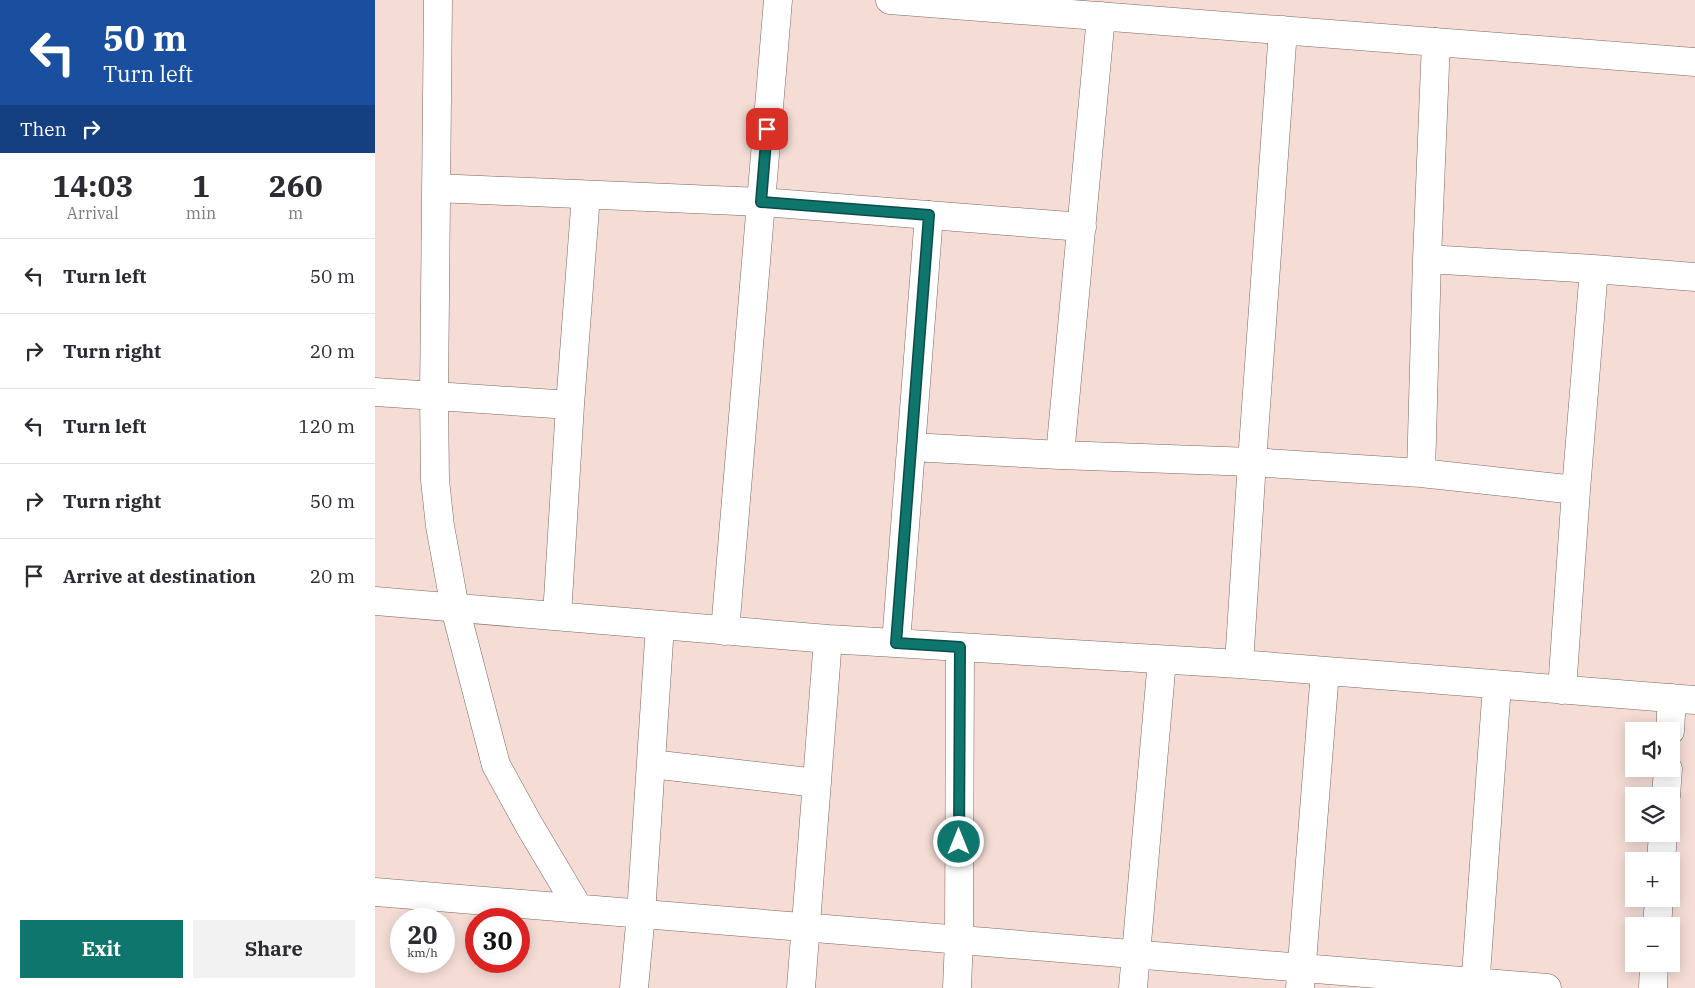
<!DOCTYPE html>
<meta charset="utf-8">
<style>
body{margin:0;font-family:"IBM Plex Serif",serif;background:#f2f2f3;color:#2b2b33;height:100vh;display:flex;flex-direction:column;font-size:19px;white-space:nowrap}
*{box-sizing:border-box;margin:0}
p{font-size:16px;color:#7c7c81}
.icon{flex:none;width:28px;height:28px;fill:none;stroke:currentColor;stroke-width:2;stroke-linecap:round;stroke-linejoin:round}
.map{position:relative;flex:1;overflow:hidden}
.details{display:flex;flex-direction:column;background:#fff;width:375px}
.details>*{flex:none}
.guide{background:#1a4fa0;color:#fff;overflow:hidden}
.controls{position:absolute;left:1250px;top:722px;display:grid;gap:10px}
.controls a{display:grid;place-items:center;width:55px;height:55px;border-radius:0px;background:#fff;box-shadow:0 2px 12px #0003;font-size:25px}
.speed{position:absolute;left:15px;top:908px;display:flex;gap:10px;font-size:25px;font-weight:700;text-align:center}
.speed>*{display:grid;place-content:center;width:65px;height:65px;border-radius:50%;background:#fff;box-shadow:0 2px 12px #0003;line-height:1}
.speed small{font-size:12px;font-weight:400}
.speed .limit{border:8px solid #d22;background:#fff;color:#111}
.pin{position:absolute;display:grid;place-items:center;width:42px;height:42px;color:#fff;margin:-21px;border-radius:10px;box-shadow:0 2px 8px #0006}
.me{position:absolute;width:55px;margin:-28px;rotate:0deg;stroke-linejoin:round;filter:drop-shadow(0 0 4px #0008)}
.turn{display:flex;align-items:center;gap:18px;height:105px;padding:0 20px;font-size:22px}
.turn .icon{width:65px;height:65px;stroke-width:2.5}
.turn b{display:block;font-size:35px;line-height:42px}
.then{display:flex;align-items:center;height:48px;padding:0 20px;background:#0003;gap:10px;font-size:19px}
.eta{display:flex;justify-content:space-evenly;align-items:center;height:85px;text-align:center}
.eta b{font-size:30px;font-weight:800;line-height:35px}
.button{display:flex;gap:10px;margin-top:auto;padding:10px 20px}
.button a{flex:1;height:58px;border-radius:0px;background:#0f766e;color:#fff;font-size:20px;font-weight:800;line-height:58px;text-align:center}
.button a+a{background:#f2f2f3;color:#2b2b33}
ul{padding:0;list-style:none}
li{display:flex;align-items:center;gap:15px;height:75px;padding:0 20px;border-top:1px solid #e1e1e2}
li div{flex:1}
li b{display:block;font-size:19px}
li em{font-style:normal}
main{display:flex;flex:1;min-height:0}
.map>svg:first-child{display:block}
</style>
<main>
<section class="details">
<div class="guide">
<div class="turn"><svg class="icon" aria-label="left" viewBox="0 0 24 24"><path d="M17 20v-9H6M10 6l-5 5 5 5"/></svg><div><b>50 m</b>Turn left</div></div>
<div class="then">Then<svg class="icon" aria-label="right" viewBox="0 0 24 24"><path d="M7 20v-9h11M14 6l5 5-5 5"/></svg></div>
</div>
<div class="eta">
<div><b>14:03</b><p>Arrival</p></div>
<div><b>1</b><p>min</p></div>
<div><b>260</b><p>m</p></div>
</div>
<ul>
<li><svg class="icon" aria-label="left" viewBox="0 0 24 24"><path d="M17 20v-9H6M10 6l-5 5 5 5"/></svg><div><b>Turn left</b></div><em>50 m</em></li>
<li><svg class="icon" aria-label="right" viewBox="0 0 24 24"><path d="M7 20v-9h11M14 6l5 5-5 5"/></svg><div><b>Turn right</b></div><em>20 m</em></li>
<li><svg class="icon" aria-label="left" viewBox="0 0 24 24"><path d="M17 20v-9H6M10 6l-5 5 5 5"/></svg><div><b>Turn left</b></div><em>120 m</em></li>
<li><svg class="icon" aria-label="right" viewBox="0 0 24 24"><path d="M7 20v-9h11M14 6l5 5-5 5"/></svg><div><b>Turn right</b></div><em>50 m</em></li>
<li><svg class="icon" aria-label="arrive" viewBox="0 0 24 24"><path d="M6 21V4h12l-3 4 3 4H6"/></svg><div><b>Arrive at destination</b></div><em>20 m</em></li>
</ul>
<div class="button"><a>Exit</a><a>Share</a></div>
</section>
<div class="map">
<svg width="1320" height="988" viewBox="0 0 1320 988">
<rect width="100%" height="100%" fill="#f5ddd6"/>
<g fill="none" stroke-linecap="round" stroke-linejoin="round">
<defs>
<path id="minor" d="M63 0 59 396 60 480 65 526 80 608 121 765 154 825 204 909
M515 0 1320 62
M61 188 386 202 707 227
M1052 259 1219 269 1320 277
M0 392 195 405
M536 447 685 455 877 462 1046 473 1201 490
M685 455 726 16
M1046 473 1052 259 1061 42
M0 601 453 639 864 664 1320 700
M182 616 195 405 211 195
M350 631 403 0
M521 643 554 215
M864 664 877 462 908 30
M1187 690 1201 490 1219 269
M1295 731 1297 698
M276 764 442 783
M1291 796 1293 769
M1286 861 1288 834
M0 892 1172 988
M1282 926 1284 899
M259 988 266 914 285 625
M426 988 453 639
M582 988 584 940 585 647
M758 988 787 660
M925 988 950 671
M1100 988 1122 685
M1278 988 1279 964"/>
</defs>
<use href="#minor" stroke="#7b6760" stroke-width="29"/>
<use href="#minor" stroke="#fff" stroke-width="28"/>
</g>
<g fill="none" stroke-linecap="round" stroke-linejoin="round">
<defs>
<path id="route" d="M392 129 386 202 554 215 521 643 585 647 584 842"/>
</defs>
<use href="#route" stroke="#0a4d48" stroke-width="12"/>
<use href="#route" stroke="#0f766e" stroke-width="9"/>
</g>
</svg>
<div class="controls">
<a><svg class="icon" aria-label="sound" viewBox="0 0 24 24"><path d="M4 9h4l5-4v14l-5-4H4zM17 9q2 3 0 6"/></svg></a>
<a><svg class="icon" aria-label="layers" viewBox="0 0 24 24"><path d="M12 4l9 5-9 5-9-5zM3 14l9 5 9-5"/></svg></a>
<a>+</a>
<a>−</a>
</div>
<div class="speed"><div>20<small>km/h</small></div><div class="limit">30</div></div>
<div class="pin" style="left:392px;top:129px;background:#d93025"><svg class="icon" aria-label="arrive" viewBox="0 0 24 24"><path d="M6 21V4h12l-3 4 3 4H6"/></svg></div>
<svg class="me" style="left:584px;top:842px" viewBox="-20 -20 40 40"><circle r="17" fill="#0f766e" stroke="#fff" stroke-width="3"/><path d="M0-11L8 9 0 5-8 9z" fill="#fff"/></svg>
</div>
</main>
